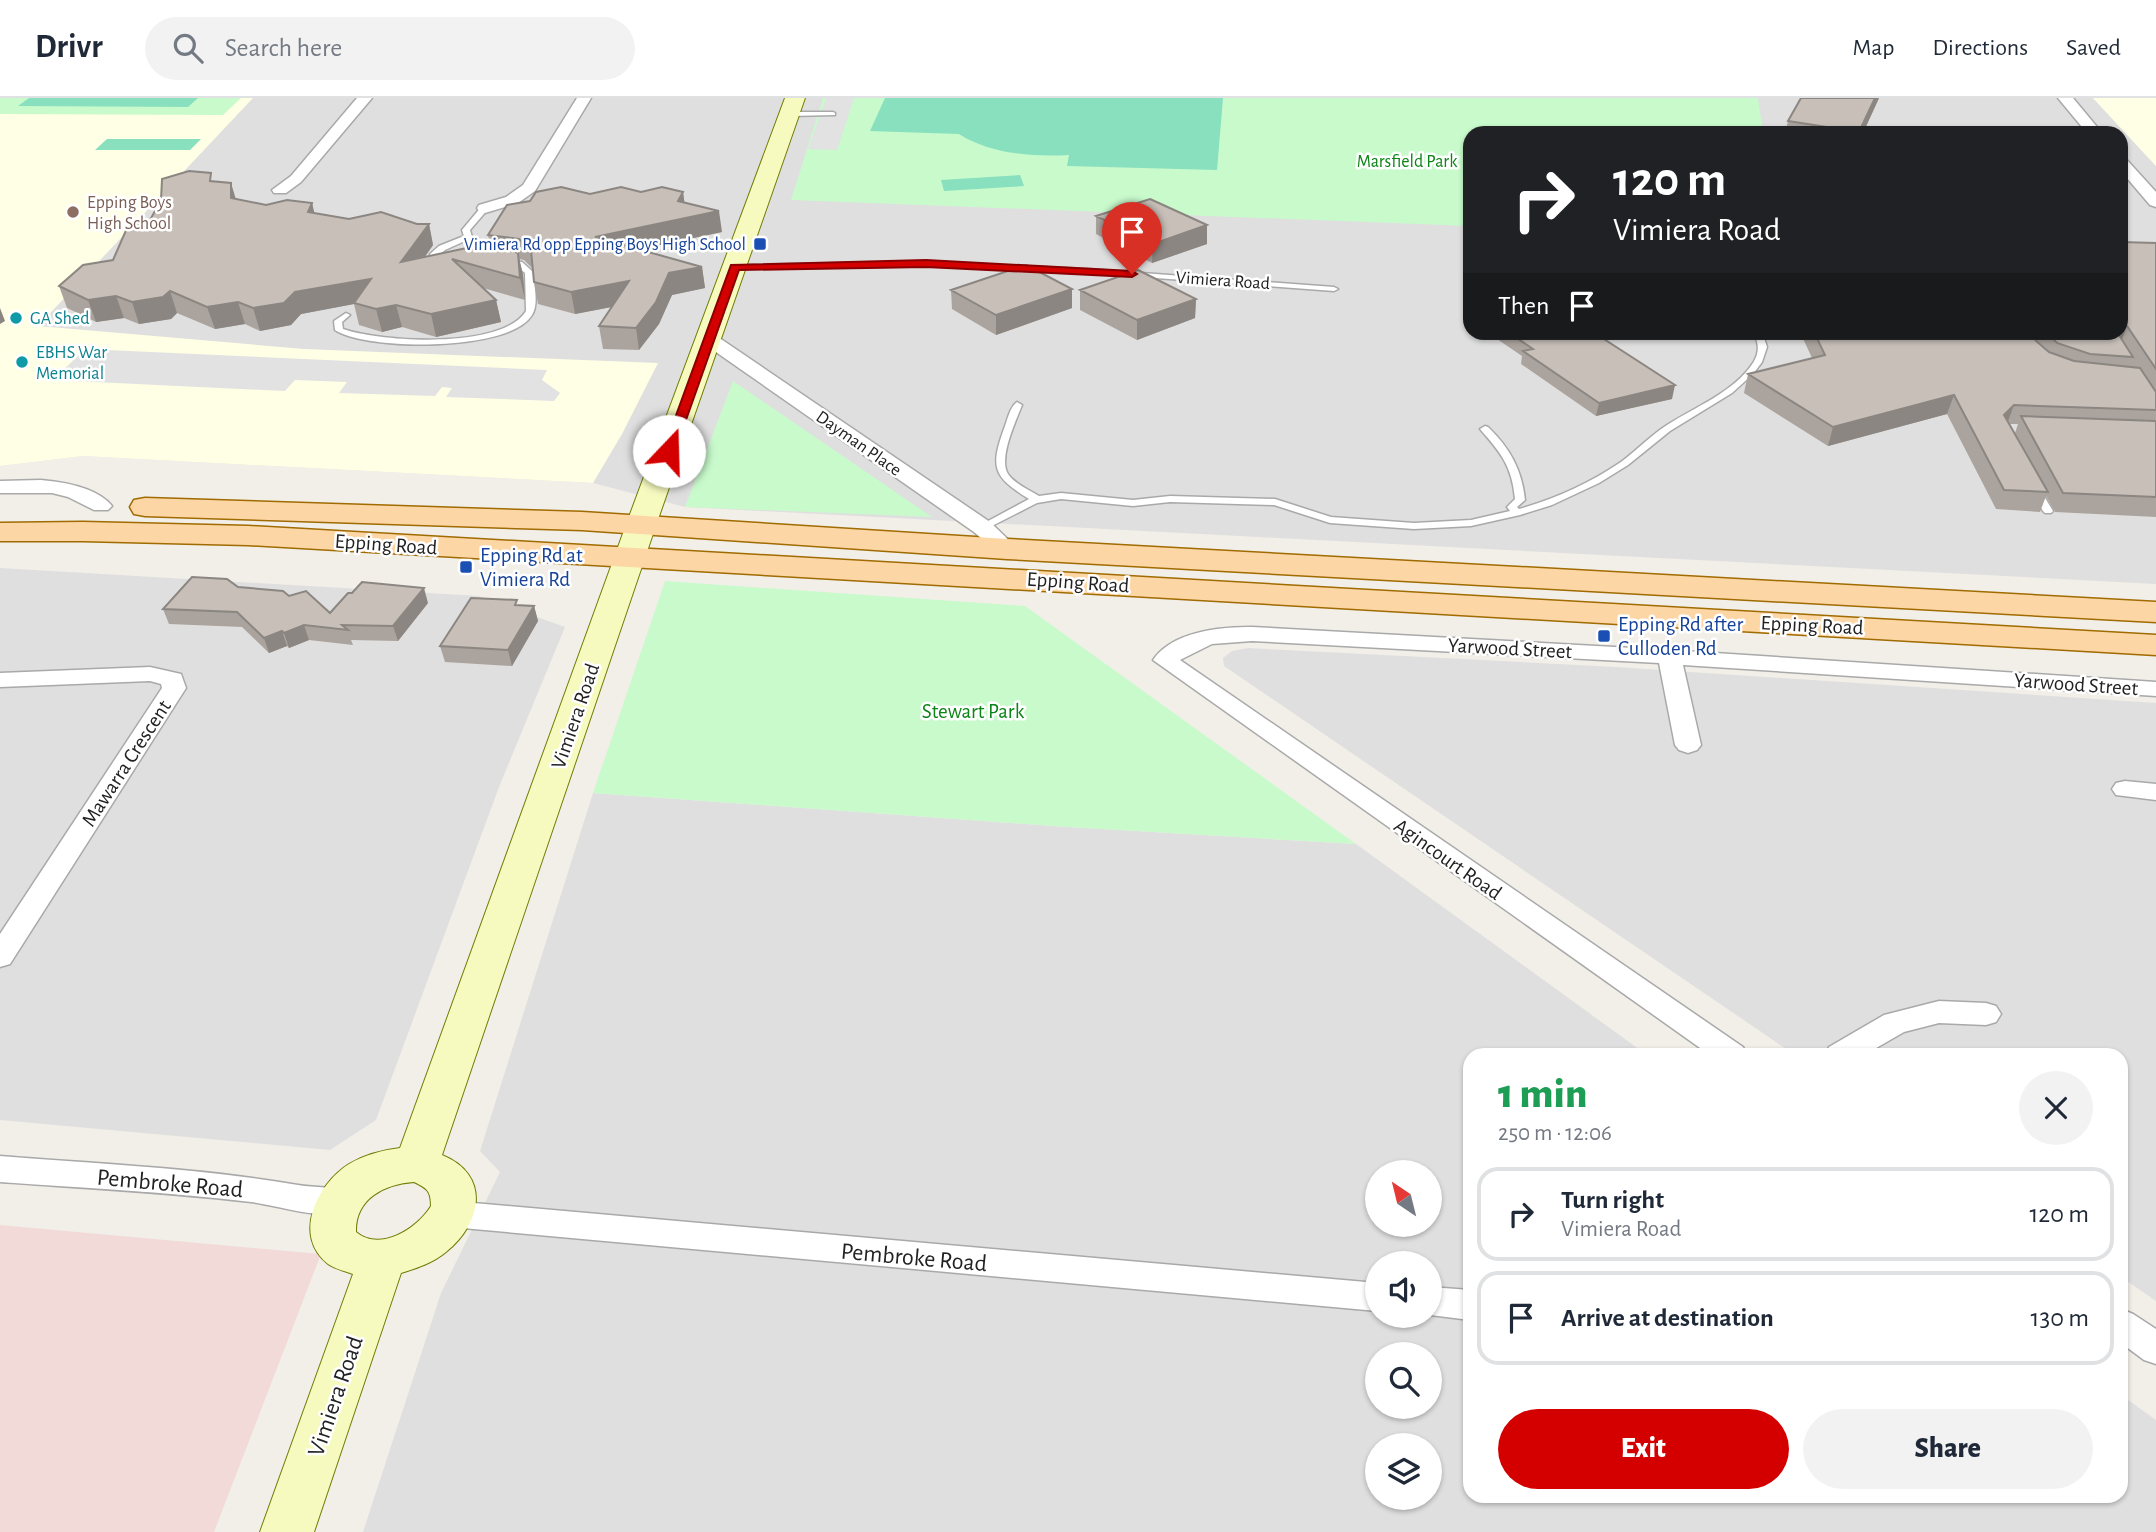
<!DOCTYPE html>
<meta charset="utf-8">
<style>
body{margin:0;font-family:"Alegreya Sans",sans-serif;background:#f2f2f3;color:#1f2937;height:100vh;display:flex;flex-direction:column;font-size:26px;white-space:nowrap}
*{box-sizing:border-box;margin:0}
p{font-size:23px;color:#747a83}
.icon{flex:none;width:38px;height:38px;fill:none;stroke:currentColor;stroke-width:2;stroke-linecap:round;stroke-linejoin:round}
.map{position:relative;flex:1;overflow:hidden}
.drawer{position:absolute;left:1463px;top:950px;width:665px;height:455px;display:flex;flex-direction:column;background:#fff;border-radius:21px;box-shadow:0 2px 5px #0004}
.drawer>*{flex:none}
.hud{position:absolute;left:1463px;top:28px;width:665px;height:214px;border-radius:21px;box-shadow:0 2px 5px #0004;background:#202124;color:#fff;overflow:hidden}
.needle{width:46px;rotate:325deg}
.fabs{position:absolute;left:1365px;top:1062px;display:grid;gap:14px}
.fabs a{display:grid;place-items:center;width:77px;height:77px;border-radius:50%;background:#fff;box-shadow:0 2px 5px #0004;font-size:35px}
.pin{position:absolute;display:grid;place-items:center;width:60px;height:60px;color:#fff;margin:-72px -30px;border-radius:50% 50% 50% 0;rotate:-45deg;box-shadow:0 0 7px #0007}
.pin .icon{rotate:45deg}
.me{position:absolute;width:77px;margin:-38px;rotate:21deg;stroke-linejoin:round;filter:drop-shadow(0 0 5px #0008)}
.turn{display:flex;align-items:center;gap:24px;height:147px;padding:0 35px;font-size:32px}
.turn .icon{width:91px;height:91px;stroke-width:2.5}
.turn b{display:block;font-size:49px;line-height:60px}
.then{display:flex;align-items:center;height:66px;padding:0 35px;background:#0003;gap:14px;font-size:26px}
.round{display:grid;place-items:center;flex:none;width:74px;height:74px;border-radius:37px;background:#f2f2f3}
.summary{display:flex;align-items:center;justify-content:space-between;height:119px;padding:0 35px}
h1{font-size:42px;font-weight:800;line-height:52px;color:#1e9e55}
.button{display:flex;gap:14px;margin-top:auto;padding:14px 35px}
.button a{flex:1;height:80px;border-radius:42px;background:#d40000;color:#fff;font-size:28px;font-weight:800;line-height:80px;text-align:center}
.button a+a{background:#f2f2f3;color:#1f2937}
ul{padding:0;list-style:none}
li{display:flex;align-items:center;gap:21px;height:94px;margin:0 14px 10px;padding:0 21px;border:4px solid #e0e1e3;border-radius:21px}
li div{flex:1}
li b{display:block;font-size:26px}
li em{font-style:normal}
header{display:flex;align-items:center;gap:42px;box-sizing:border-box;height:98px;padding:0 35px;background:#fff;border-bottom:2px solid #e0e1e3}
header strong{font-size:33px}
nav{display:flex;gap:38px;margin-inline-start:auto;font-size:24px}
.search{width:490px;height:63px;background:#f2f2f3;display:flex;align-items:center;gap:18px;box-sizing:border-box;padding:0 24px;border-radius:38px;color:#747a83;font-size:26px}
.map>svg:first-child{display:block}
</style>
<header>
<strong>Drivr</strong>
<div class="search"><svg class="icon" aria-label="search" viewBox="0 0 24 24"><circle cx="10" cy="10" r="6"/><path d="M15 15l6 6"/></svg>Search here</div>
<nav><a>Map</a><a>Directions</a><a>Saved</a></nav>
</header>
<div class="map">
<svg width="2156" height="1434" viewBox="0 0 2156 1434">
<rect width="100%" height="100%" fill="#f2efe9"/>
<path fill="#e0dfdf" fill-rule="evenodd" d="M0 0H2093L2156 68V486L685 409 593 385 83 358 0 368ZM1470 35H2121V234H1470Z
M0 470 479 498 565 529 499 689 376 1022 330 1052 0 1022Z
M1248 550 1616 569 2156 605V1203L2121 1179V957H1795L1224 568 1223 560 1232 553Z
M593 695 1068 729 1356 746 1647 957H1470V1398H2121V1297L2156 1322V1434H363L441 1195 500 1074 480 1053ZM1377 1074H1430V1127H1377ZM1377 1166H1430V1218H1377ZM1377 1256H1430V1309H1377ZM1377 1348H1430V1400H1377Z"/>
<path fill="#f2dad9" d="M0 1127 321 1156 214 1434H0Z"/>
<path fill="#ffffe5" d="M0 0H253L38 228 304 251 658 265 622 336 593 385 83 358 0 368Z
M2093 0H2156V68Z"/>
<path fill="#c8facc" d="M0 0H241L223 17 0 16Z
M823 0H1758L1763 35H1470V128L791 102Z
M733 283 932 419 685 409Z
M665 483 1025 508 1356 746 1068 729 593 695Z"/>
<path fill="#88e0be" d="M29 0H198L188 9 18 8Z
M885 0H1223L1217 72 1067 68 1069 57C1033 59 990 56 959 36L870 33Z
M107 41H201L190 52H95Z
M1020 77 1024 88 944 93 941 82Z"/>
<path fill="#e2e2e2" d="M826 0H854L837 52 808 51Z
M85 251 547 272 542 282 560 295 554 303 446 299 452 290 442 289 435 298 339 295 347 284 295 282 285 293 53 282Z"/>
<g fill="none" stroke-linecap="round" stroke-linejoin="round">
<defs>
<path id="lane" d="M833 14 835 15V17L790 18 787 16 790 14Z
M482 108 489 110 470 132 472 139 481 151V163H475L472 158 473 151 467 142 445 152 437 159V165L443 166V170L430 168V156L439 148 464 138 462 132Z
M504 162 522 164 533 174C534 187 539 206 532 217 510 254 367 253 335 232L334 223 346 215 350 217 342 224 343 231C381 244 502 252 526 213L525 175 517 168 504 166Z
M926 164 1087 171 1334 189 1338 191 1334 193 1087 175 926 168 735 171 731 169 735 167Z
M1753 234H1762L1767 249 1762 264 1753 276 1732 295 1670 333 1628 367 1599 385 1552 407 1520 417 1471 428 1414 431 1330 425 1274 407 1170 404 1133 408 1061 401 1037 405 986 431H978L977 429 1029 401C992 378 990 369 1005 328 1008 320 1010 309 1017 304L1022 307C1016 323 998 360 1008 376 1015 386 1029 392 1039 398L1061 395 1133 402 1170 398 1275 401 1331 419 1414 425 1471 422 1510 413 1507 409 1515 401C1512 368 1501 355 1480 331L1485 328 1488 329C1510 350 1522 372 1525 402L1517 409 1519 411C1555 401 1590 385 1621 364 1637 352 1650 338 1667 327 1695 309 1734 294 1753 265 1760 254 1759 245 1753 234Z
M2036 389 2039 390 2053 413 2051 415H2045L2043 413 2031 392Z"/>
<path id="street" d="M357 0H372L301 84 286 95H274L272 92 291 78Z
M577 0H591L535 93 518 105 485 115 479 113 477 110 479 107 506 99 523 87Z
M2058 0H2073L2102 35H2087Z
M2121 59 2126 61 2156 94V109L2150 107 2121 73Z
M709 236 715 237 990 424 1018 451 1015 456H999L974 434 703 245 700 241Z
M41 382C63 384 97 389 112 408L108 412H94L68 399 52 395H0V383Z
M1252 529 1669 552 2156 584V598L1683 567 1701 647 1697 652 1688 655 1679 652 1675 647 1659 565 1252 543 1212 546 1180 562 1743 949 1747 957H1710L1153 562C1173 533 1220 529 1252 529Z
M150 569 181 576 186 590 10 866 0 869V836L162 590 161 586 150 583 0 589V575Z
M2125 683 2156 686V702L2116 697 2112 691 2116 685Z
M1939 903 1986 905 1996 908 2001 916 1996 924 1986 927 1939 925 1904 934 1864 957H1825L1829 949 1884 917Z
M0 1058C99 1066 200 1070 298 1087 316 1090 333 1088 351 1094L355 1103 351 1112C318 1123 283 1108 251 1104 168 1094 83 1090 0 1084Z
M451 1103 1377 1185V1213L451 1129 439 1125 435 1116 439 1107Z
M1430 1189 1470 1192V1222L1430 1217Z
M2121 1211 2133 1216 2156 1231V1266L2144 1262 2121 1245Z"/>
<path id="secondary" d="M785 0H805L656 427 442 1057C491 1077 482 1125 446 1154 433 1165 417 1170 401 1175L314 1434H260L353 1176C345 1173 335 1171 328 1166 292 1138 317 1086 349 1066 364 1057 383 1052 400 1050L626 427ZM414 1084C427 1090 431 1093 431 1108 417 1131 380 1154 356 1134 355 1101 384 1086 414 1084Z"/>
<path id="primary" d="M145 400 582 414 1007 441 2156 504V524L1007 461 582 432 145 418 134 416 130 409 134 402Z
M83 424 248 428 2156 537V557L248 447 83 443H0V425Z"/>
</defs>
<use href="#lane" stroke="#a9a9a9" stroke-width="3"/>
<use href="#street" stroke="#a9a9a9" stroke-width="3"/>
<use href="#secondary" stroke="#707d05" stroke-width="2"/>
<use href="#primary" stroke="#a06b00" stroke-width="3"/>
<use href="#lane" fill="#fff" fill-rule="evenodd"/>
<use href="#street" fill="#fff" fill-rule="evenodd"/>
<use href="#secondary" fill="#f7fabf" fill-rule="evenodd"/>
<use href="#primary" fill="#fcd6a4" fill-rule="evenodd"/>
</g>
<path fill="#aba49e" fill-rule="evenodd" d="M1801 0H1879L1863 35H1785L1788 23Z
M213 83 236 101 266 107 312 105 314 115 349 121 429 126 433 147 425 159 490 147 488 137 590 96 641 94H683L684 105 722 134 640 151 702 169 705 190 672 197 659 226 639 252 603 251 599 228 612 209 575 216 538 206 534 184 533 171 524 162 519 161 523 177 525 202 483 190 496 202 501 224 436 239 402 229 382 234 359 227 354 206 301 216 291 227 260 233 245 226 215 231 177 215 171 221 139 226 124 220 96 224 67 210 59 188 113 162 149 124Z
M1096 118 1207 127V146L1152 165 1096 136Z
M2156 145V419L2055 414 2046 398 2040 414 1996 411 1947 316 1828 348 1744 295 1748 276 1812 260 1800 234H2121ZM2010 326H2018L2015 335Z
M1072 191V210L996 237 952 211 951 192Z
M1080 192 1196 201 1195 220 1137 242 1080 212Z
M1498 234H1593L1672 301 1596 318 1521 266 1522 258 1497 241Z
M238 489 289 498 330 515 428 505 398 543 351 542 353 547 309 542 289 550 287 548 269 555 242 529 169 526 163 511Z
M519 507 534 508 538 523 512 568 445 564 440 548Z"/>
<path fill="#8b8681" d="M1875 0H1879L1863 35H1858Z
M231 85 237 105 231 100Z
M683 94 686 115 719 113 722 134 599 160 595 139 678 103Z
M312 105 317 126 308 114Z
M429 126 433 147 406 185 401 164Z
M1207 127V146L1152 165 1153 146Z
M518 155 523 177 525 202 520 180Z
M702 169 705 190 672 197 659 226 639 252 636 230 669 175Z
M371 181 354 205V206L301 216 291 227 260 233 253 210 295 194Z
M629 183 632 205 575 216 571 194Z
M1072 191V210L996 237V217Z
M170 193 177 215 171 221 139 226 132 204Z
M116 198 124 220 96 224 88 202Z
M1196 201 1195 220 1137 242V222Z
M496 202 501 224 436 239 431 216Z
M238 204 245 226 215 231 207 209Z
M396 207 402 229 382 234 376 211Z
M0 210 5 223 0 226Z
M2127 228 2120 247 2117 234H2121V230Z
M1675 287 1672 301 1596 318 1599 305Z
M1954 297 1947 316 1828 348 1833 329Z
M2014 307 2007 326 2004 317Z
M424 490 428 505 398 543 393 528Z
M534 508 538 523 512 568 508 552Z
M304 527 309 542 289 550 284 535Z
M282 533 287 548 269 555 264 540Z"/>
<path fill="#c7bfb8" stroke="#8b8681" stroke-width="2" d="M1801 0H1875L1859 34 1788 23Z
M189 73 211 75 210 83 231 85V100L266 107 287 102 312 105 308 114 349 121 381 114 417 126H429L401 164 476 148 497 147 518 155 520 180 452 161 496 202 431 216 396 207 376 211 354 205 371 181 295 194 284 205 253 210 238 204 207 209 170 193 163 199 132 204 116 198 88 202 59 188 83 167 113 162 127 130 149 124 161 102 162 81Z
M561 89 590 96 621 89 641 94 662 89 683 94 678 103 719 113 595 139 702 169 669 175 656 204 636 230 599 228 629 183 571 194 534 184 531 152 519 141 488 137 507 107 530 103 536 94Z
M1150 101 1207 127 1153 146 1096 118Z
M2121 144 2156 145V271L2127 228 2121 230Z
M1026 167 1072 191 996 217 951 192Z
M1138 172 1196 201 1137 222 1080 192Z
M1508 234H1593L1675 287 1599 305 1523 253 1533 251Z
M1814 234H2032L2036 243 2049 254 2074 263 2140 270 2156 294V312L2014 307 2004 317 2048 394 2004 392 1954 297 1833 329 1748 276 1825 257Z
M2046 234H2117L2133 259 2090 256 2057 245Z
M2021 318 2156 323V399L2063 395Z
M192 479 227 481 238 489 283 493 289 498 306 493 330 515 348 495H352L362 484 424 490 393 528 342 527 348 532 304 527 284 535 282 533 264 540 237 514 163 511Z
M471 500 517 502 515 507 534 508 508 552 440 548Z"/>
<path fill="#d40000" stroke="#8a0000" stroke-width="2" d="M926 162 1132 173 1137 176 1132 179 926 169 739 172 675 353 664 356 663 353 731 167Z"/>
<circle fill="#8d6e63" stroke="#fff" stroke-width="2.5" cx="73" cy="114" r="7"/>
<g fill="#1a4fb4" stroke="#fff" stroke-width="2.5">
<rect x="753" y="139" width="14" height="14" rx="3.5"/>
<rect x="459" y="462" width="14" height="14" rx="3.5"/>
<rect x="1597" y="531" width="14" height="14" rx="3.5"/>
</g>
<g fill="#0f9aa8" stroke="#fff" stroke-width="2.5">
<circle cx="16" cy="220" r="7"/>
<circle cx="22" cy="264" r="7"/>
</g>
<g text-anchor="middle" stroke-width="5" stroke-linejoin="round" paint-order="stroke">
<g font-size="18" fill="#0c8416" stroke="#fff">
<text x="1407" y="69">Marsfield Park</text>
</g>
<g font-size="18" fill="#785e54" stroke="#fff" text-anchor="start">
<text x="87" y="110">Epping Boys<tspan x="87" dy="21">High School</tspan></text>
</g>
<g font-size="18" fill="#164399" stroke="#fff" text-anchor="end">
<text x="746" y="152">Vimiera Rd opp Epping Boys High School</text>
</g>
<g font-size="18" fill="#222" stroke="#fff">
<text transform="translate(1223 182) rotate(4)" y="6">Vimiera Road</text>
<text transform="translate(859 345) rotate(35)" y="6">Dayman Place</text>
</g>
<g font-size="18" fill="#0d838f" stroke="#fff" text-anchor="start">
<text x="30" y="226">GA Shed</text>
<text x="36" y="260">EBHS War<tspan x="36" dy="21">Memorial</tspan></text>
</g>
<g font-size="21" fill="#222" stroke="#fff">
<text transform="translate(386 446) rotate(4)" y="7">Epping Road</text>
<text transform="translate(1078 484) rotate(4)" y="7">Epping Road</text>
<text transform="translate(1812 527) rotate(3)" y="7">Epping Road</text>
<text transform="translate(1510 550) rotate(3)" y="7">Yarwood Street</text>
<text transform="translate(2076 586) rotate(4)" y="7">Yarwood Street</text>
<text transform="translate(575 618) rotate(-71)" y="7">Vimiera Road</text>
<text transform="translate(126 665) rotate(-57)" y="7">Mawarra Crescent</text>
<text transform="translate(1448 761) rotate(35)" y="7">Agincourt Road</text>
</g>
<g font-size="21" fill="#164399" stroke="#fff" text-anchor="start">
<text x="480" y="464">Epping Rd at<tspan x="480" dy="24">Vimiera Rd</tspan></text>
<text x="1618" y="533">Epping Rd after<tspan x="1618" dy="24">Culloden Rd</tspan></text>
</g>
<g font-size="21" fill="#0c8416" stroke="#fff">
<text x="973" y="620">Stewart Park</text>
</g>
<g font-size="24" fill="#222" stroke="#fff">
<text transform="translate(170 1085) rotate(5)" y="8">Pembroke Road</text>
<text transform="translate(914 1159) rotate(5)" y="8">Pembroke Road</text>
<text transform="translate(335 1298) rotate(-71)" y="8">Vimiera Road</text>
</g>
</g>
</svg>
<div class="fabs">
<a><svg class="needle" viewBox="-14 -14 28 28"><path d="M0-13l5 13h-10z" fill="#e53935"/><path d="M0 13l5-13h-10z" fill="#747a83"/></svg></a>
<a><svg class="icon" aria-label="sound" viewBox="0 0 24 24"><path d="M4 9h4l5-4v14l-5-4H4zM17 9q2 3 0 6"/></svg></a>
<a><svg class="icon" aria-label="search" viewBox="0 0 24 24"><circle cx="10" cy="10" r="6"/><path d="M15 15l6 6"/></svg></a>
<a><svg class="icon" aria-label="layers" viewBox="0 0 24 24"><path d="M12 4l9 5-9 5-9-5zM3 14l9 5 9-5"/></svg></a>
</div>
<div class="pin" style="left:1132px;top:176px;background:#d93025"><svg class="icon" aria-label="arrive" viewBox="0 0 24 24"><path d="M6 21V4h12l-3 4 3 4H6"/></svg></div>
<svg class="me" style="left:669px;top:353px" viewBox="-20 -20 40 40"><circle r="19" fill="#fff"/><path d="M0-13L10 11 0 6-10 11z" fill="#d40000"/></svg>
<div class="hud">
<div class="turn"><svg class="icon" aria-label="right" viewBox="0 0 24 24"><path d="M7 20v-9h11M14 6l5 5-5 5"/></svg><div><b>120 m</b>Vimiera Road</div></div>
<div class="then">Then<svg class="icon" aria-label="arrive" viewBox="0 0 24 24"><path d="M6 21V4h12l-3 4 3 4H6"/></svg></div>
</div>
<section class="drawer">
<div class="summary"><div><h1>1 min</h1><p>250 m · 12:06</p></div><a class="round"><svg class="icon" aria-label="close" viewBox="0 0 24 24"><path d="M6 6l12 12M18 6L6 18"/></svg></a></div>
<ul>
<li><svg class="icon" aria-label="right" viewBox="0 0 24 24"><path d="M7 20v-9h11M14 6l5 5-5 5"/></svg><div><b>Turn right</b><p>Vimiera Road</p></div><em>120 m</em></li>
<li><svg class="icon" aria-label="arrive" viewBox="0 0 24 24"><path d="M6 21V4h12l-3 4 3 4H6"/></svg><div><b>Arrive at destination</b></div><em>130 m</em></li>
</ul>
<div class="button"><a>Exit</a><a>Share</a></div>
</section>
</div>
